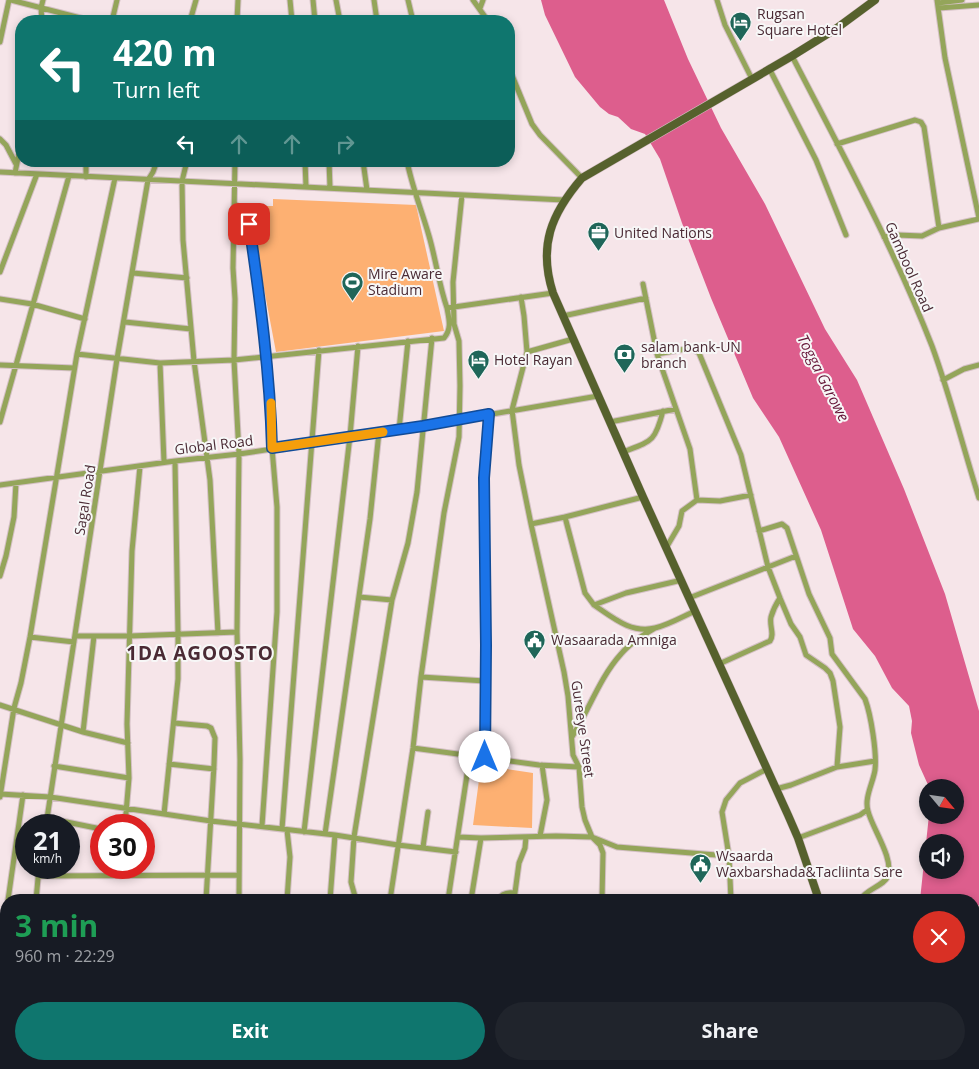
<!DOCTYPE html>
<meta charset="utf-8">
<style>
body{margin:0;font-family:"Open Sans",sans-serif;background:#20242c;color:#f1f3f6;height:100vh;display:flex;flex-direction:column;font-size:19px;white-space:nowrap}
*{box-sizing:border-box;margin:0}
p{font-size:16px;color:#9ea1a6}
.icon{flex:none;width:28px;height:28px;fill:none;stroke:currentColor;stroke-width:2;stroke-linecap:round;stroke-linejoin:round}
.map{position:relative;flex:1;overflow:hidden}
.panel{position:absolute;left:0px;top:894px;width:980px;height:176px;display:flex;flex-direction:column;background:#171b24;border-radius:20px 20px 0 0;box-shadow:0 2px 8px #0003}
.panel>*{flex:none}
.guide{position:absolute;left:15px;top:15px;width:500px;height:152px;border-radius:20px;box-shadow:0 2px 8px #0003;background:#0f766e;color:#fff;overflow:hidden}
.needle{width:32px;rotate:119deg}
.tools{position:absolute;left:919px;top:779px;display:grid;gap:10px}
.tools a{display:grid;place-items:center;width:45px;height:45px;border-radius:50%;background:#171b24;box-shadow:0 2px 8px #0003;font-size:25px}
.speed{position:absolute;left:15px;top:814px;display:flex;gap:10px;font-size:25px;font-weight:700;text-align:center}
.speed>*{display:grid;place-content:center;width:65px;height:65px;border-radius:50%;background:#171b24;box-shadow:0 2px 8px #0003;line-height:1}
.speed small{font-size:12px;font-weight:400}
.speed .limit{border:8px solid #d22;background:#fff;color:#111}
.pin{position:absolute;display:grid;place-items:center;width:42px;height:42px;color:#fff;margin:-21px;border-radius:10px;box-shadow:0 2px 8px #0006}
.me{position:absolute;width:55px;margin:-28px;rotate:0deg;stroke-linejoin:round;filter:drop-shadow(0 0 4px #0008)}
.turn{display:flex;align-items:center;gap:18px;height:105px;padding:0 15px;font-size:22px}
.turn .icon{width:65px;height:65px;stroke-width:2.5}
.turn b{display:block;font-size:35px;line-height:42px}
.lanes{display:flex;align-items:center;height:48px;padding:0 15px;background:#0003;justify-content:center;gap:25px;direction:ltr}
.lanes .off{opacity:.35}
.round{display:grid;place-items:center;flex:none;width:52px;height:52px;border-radius:26px;background:#20242c}
.headline{display:flex;align-items:center;justify-content:space-between;height:85px;padding:0 15px}
h1{font-size:30px;font-weight:700;line-height:38px;color:#1e9e55}
.cta{display:flex;gap:10px;margin-top:auto;padding:10px 15px}
.cta a{flex:1;height:58px;border-radius:30px;background:#0f766e;color:#fff;font-size:20px;font-weight:700;line-height:58px;text-align:center}
.cta a+a{background:#20242c;color:#f1f3f6}
.map>svg:first-child{display:block}
</style>
<div class="map">
<svg width="979" height="1069" viewBox="0 0 979 1069">
<rect width="100%" height="100%" fill="#f6e5e9"/>
<path fill="#fdb072" d="M273 199 416 205 444 331 276 352 252 225 266 223 265 206H273Z
M481 765 533 773 532 828 473 825Z"/>
<path fill="#dd5e8d" fill-rule="evenodd" d="M541 0H664L688 59 721 128 765 204 825 329 857 380 904 489 945 594 979 711V1069H915V1064H974V900H920L929 815H955V788L929 787 919 765 911 733 912 721 909 706 892 688 875 656 853 629 821 530 779 437 753 398 711 298 682 223 660 159 645 134 631 129 618 117 609 114 600 107 575 77 545 15ZM928 842H955V870H928Z"/>
<g fill="none" stroke-linecap="round" stroke-linejoin="round">
<defs>
<path id="street" d="M11 0 92 21
M290 0 292 21
M313 0 315 21
M336 0 340 21
M374 0 377 21
M408 0 413 21
M473 0 488 21
M717 0 725 25 752 79
M937 0 945 58 979 218
M938 3 962 0
M480 8 483 0
M939 8 979 5
M42 21 41 8 43 0
M112 21 117 0
M190 21 196 0
M237 21 238 0
M0 42 9 0
M792 56C841 151 893 246 932 346 950 395 963 447 979 498
M509 68 532 124 540 135 582 178
M769 68 816 160 846 235
M0 139 6 145 16 164
M837 144 915 120 921 122 924 127 939 228
M187 161 182 181 183 240 194 361 210 480 218 633
M235 161 233 268 235 299 234 360 239 454 237 632 240 760 239 900
M305 161 306 187
M329 161 330 188
M363 161 367 190
M407 161C412 187 422 211 429 236 436 260 439 285 447 308
M0 172 564 200
M15 173 21 143
M86 177V161
M235 204 243 212 249 224 260 300 271 409 272 448 277 507V612L262 826
M884 237 897 235 922 236 939 228 979 219
M0 272 37 174
M133 273 187 278
M643 284 657 354 690 449 697 500
M521 297 524 316 527 352 512 410 519 465 531 524 564 672 568 696 573 755 579 767 582 807 585 820 592 837 600 845 603 853 602 900
M0 299 32 304 85 319
M563 316 646 298
M125 322 191 329
M527 352 573 339
M77 354 160 363 234 360 444 338C452 329 449 319 447 308L553 293
M657 354 691 348 699 353 741 455 768 567 780 598 791 624 800 637 806 655 825 668 830 673 833 681 840 727 837 767
M160 363 164 462
M0 365 74 368
M943 380 964 369 979 365
M0 422 69 176
M610 422 676 409
M399 430 408 341
M623 452C652 441 655 442 663 411
M0 485 175 461 239 454 423 426 598 396
M565 517 585 593 594 605 626 593 682 580
M531 524 565 517 643 497
M759 531 782 524 787 528 809 594 830 638 832 654 865 699C871 715 877 753 875 770 873 783 864 798 868 811 872 828 894 858 888 876 884 886 866 889 860 900
M666 548 679 526 682 511 697 500 720 501 751 495
M0 576 6 556 14 517 16 483
M359 597 392 600
M689 598 796 556
M594 605C612 617 631 634 655 628 668 625 682 617 695 611
M75 636H130L237 632
M30 637 74 642
M719 664 770 641C775 634 769 626 771 617 773 610 776 604 780 598
M421 677 485 681
M0 705 83 732 128 743
M174 723 207 726 211 728 215 738 214 765 206 900
M83 732 94 636
M572 737C589 710 600 677 621 654 630 643 643 635 655 628
M413 748 539 765 579 767
M485 757 486 645 484 479 489 414
M169 764 214 769
M54 766 129 778
M776 789 791 785 837 767 875 761
M0 794 50 797 211 821 335 835 398 845 456 852
M0 797 14 708 21 683 30 637 77 354 115 178
M164 814 178 679V634L175 461
M47 818 101 829
M46 825 117 359 148 180 153 172 157 161
M125 825 129 778 127 724 132 551 140 466
M282 829 319 350
M287 830 290 857 287 900
M304 832 350 436 358 346
M325 834 370 519 379 432
M540 836 547 800 542 765
M458 837 481 838 556 836 592 837 617 847 729 856
M798 838 860 815 867 810
M423 847 428 812
M38 876 239 875
M120 876 121 868
M8 900 23 795
M36 900 39 868
M330 900 335 835
M356 900 351 882 354 837 392 600 408 543 417 492 432 338
M390 900 413 748 421 677 444 513 459 437 460 386 459 341 454 324 453 282 462 195
M448 900 470 755
M471 900 481 838
M498 900C502 893 507 892 514 893
M514 900 519 863 525 848 526 837
M731 900 729 856 722 812 726 800 740 783 767 769
M974 914 979 909
M0 951 6 909
M186 1064 200 1066
M733 1064V1069
M7 1069 8 1064
M45 1069 46 1064
M107 1069 108 1064
M153 1069 154 1064
M178 1069 179 1064
M237 1069V1064
M273 1069 274 1064
M297 1069 298 1064
M336 1069 337 1064
M363 1069V1064
M387 1069 388 1064
M444 1069 445 1064
M467 1069 468 1064
M493 1069 494 1064
M515 1069 516 1064
M539 1069 541 1064
M590 1069V1064
M623 1069 624 1064
M694 1069 695 1064"/>
<path id="secondary" d="M0 983 6 984
M399 1064 420 1069"/>
<path id="primary" d="M819 900 798 838 788 815 643 497 553 293C538 246 551 214 582 178L792 56 837 28 875 0
M828 1064V1069
M836 1069V1064"/>
</defs>
<use href="#street" stroke="#d4c0c5" stroke-width="7"/>
<use href="#secondary" stroke="#d4c0c5" stroke-width="9"/>
<use href="#primary" stroke="#d4c0c5" stroke-width="9"/>
<use href="#street" stroke="#94a55a" stroke-width="5"/>
<use href="#secondary" stroke="#6e7f1a" stroke-width="8"/>
<use href="#primary" stroke="#56612d" stroke-width="8"/>
</g>
<g fill="none" stroke-linecap="round" stroke-linejoin="round">
<defs>
<path id="route" d="M249 224C260 299 270 373 272 448L423 426 489 414 484 478 486 645 485 757"/>
</defs>
<use href="#route" stroke="#114b97" stroke-width="12"/>
<use href="#route" stroke="#1a73e8" stroke-width="9"/>
<path stroke="#f59e0b" stroke-width="9" d="M271 403 272 448 383 432"/>
</g>
<defs>
<symbol id="hotel-pin" viewBox="-11 -11 22 30"><path d="M0 17L-7.5 6A9.5 9.5 0 1 1 7.5 6Z" fill="#1f6659" stroke="#f7f7f7"/><path d="M-6-4.5h1.5V1H6V5H4.5V3h-9V5H-6ZM-4 0a1.8 1.8 0 1 1 3.6 0ZM.5 0V-2.5h3Q6-2.5 6 0Z" fill="#fff"/></symbol>
<symbol id="office-pin" viewBox="-11 -11 22 30"><path d="M0 17L-7.5 6A9.5 9.5 0 1 1 7.5 6Z" fill="#1f6659" stroke="#f7f7f7"/><path d="M-6-3h4V-5.5h4V-3h4V5H-6ZM-1-4.5V-3h2v-1.5ZM-6 0V1H6V0Z" fill="#fff"/></symbol>
<symbol id="stadium-pin" viewBox="-11 -11 22 30"><path d="M0 17L-7.5 6A9.5 9.5 0 1 1 7.5 6Z" fill="#1f6659" stroke="#f7f7f7"/><path d="M0-5a6.5 5 0 1 0 0 10a6.5 5 0 1 0 0-10ZM-3.5-1.8h7v3.6h-7Z" fill="#fff"/></symbol>
<symbol id="bank-pin" viewBox="-11 -11 22 30"><path d="M0 17L-7.5 6A9.5 9.5 0 1 1 7.5 6Z" fill="#1f6659" stroke="#f7f7f7"/><path d="M-6-4H6V4H-6ZM0-2.3a2.3 2.3 0 1 0 0 4.6a2.3 2.3 0 1 0 0-4.6Z" fill="#fff"/></symbol>
<symbol id="civic-pin" viewBox="-11 -11 22 30"><path d="M0 17L-7.5 6A9.5 9.5 0 1 1 7.5 6Z" fill="#1f6659" stroke="#f7f7f7"/><path d="M-.6-6.5H3V-4.5H.6V-3L4-1V1h2V6H-6V1h2V-1L-.6-3ZM-1.2 2.5V6h2.4V2.5Z" fill="#fff"/></symbol>
</defs>
<g fill-rule="evenodd">
<use href="#hotel-pin" x="728" y="10" width="25" height="34"/>
<use href="#office-pin" x="586" y="220" width="25" height="34"/>
<use href="#stadium-pin" x="340" y="270" width="25" height="34"/>
<use href="#bank-pin" x="612" y="342" width="25" height="34"/>
<use href="#hotel-pin" x="466" y="348" width="25" height="34"/>
<use href="#civic-pin" x="522" y="628" width="25" height="34"/>
<use href="#civic-pin" x="688" y="852" width="25" height="34"/>
</g>
<g text-anchor="middle" stroke-width="4" stroke-linejoin="round" paint-order="stroke">
<g font-size="14" fill="#4a2a34" stroke="#f7f7f7" text-anchor="start">
<text x="757" y="19">Rugsan<tspan x="757" dy="16">Square Hotel</tspan></text>
<text x="614" y="238">United Nations</text>
<text x="368" y="279">Mire Aware<tspan x="368" dy="16">Stadium</tspan></text>
<text x="641" y="352">salam bank-UN<tspan x="641" dy="16">branch</tspan></text>
<text x="494" y="365">Hotel Rayan</text>
<text x="551" y="645">Wasaarada Amniga</text>
<text x="716" y="861">Wsaarda<tspan x="716" dy="16">Waxbarshada&amp;Tacliinta Sare</tspan></text>
</g>
<g font-size="14" fill="#4a2a34" stroke="#f7f7f7">
<text transform="translate(909 267) rotate(66)" y="5">Gambool Road</text>
<text transform="translate(214 445) rotate(-7)" y="5">Global Road</text>
<text transform="translate(85 500) rotate(-81)" y="5">Sagal Road</text>
<text transform="translate(583 729) rotate(82)" y="5">Gureeye Street</text>
</g>
<g font-size="15" font-style="italic" fill="#651437" stroke="#f7f7f7">
<text transform="translate(823 378) rotate(63)" y="5">Togga Garowe</text>
</g>
<g font-size="19" font-weight="bold" letter-spacing="1" fill="#4a2a34" stroke="#f7f7f7">
<text x="200" y="660">1DA AGOOSTO</text>
</g>
</g>
</svg>
<div class="tools">
<a><svg class="needle" viewBox="-14 -14 28 28"><path d="M0-13l5 13h-10z" fill="#e53935"/><path d="M0 13l5-13h-10z" fill="#9ea1a6"/></svg></a>
<a><svg class="icon" aria-label="sound" viewBox="0 0 24 24"><path d="M4 9h4l5-4v14l-5-4H4zM17 9q2 3 0 6"/></svg></a>
</div>
<div class="speed"><div>21<small>km/h</small></div><div class="limit">30</div></div>
<div class="pin" style="left:249px;top:224px;background:#d93025"><svg class="icon" aria-label="arrive" viewBox="0 0 24 24"><path d="M6 21V4h12l-3 4 3 4H6"/></svg></div>
<svg class="me" style="left:485px;top:757px" viewBox="-20 -20 40 40"><circle r="19" fill="#fff"/><path d="M0-13L10 11 0 6-10 11z" fill="#1a73e8"/></svg>
<div class="guide">
<div class="turn"><svg class="icon" aria-label="left" viewBox="0 0 24 24"><path d="M17 20v-9H6M10 6l-5 5 5 5"/></svg><div><b>420 m</b>Turn left</div></div>
<div class="lanes"><svg class="icon" aria-label="left" viewBox="0 0 24 24"><path d="M17 20v-9H6M10 6l-5 5 5 5"/></svg><svg class="icon off" aria-label="ahead" viewBox="0 0 24 24"><path d="M12 20V5M6 11l6-6 6 6"/></svg><svg class="icon off" aria-label="ahead" viewBox="0 0 24 24"><path d="M12 20V5M6 11l6-6 6 6"/></svg><svg class="icon off" aria-label="right" viewBox="0 0 24 24"><path d="M7 20v-9h11M14 6l5 5-5 5"/></svg></div>
</div>
<section class="panel">
<div class="headline"><div><h1>3 min</h1><p>960 m · 22:29</p></div><a class="round" style="background:#d93025;color:#fff"><svg class="icon" aria-label="close" viewBox="0 0 24 24"><path d="M6 6l12 12M18 6L6 18"/></svg></a></div>
<div class="cta"><a>Exit</a><a>Share</a></div>
</section>
</div>
